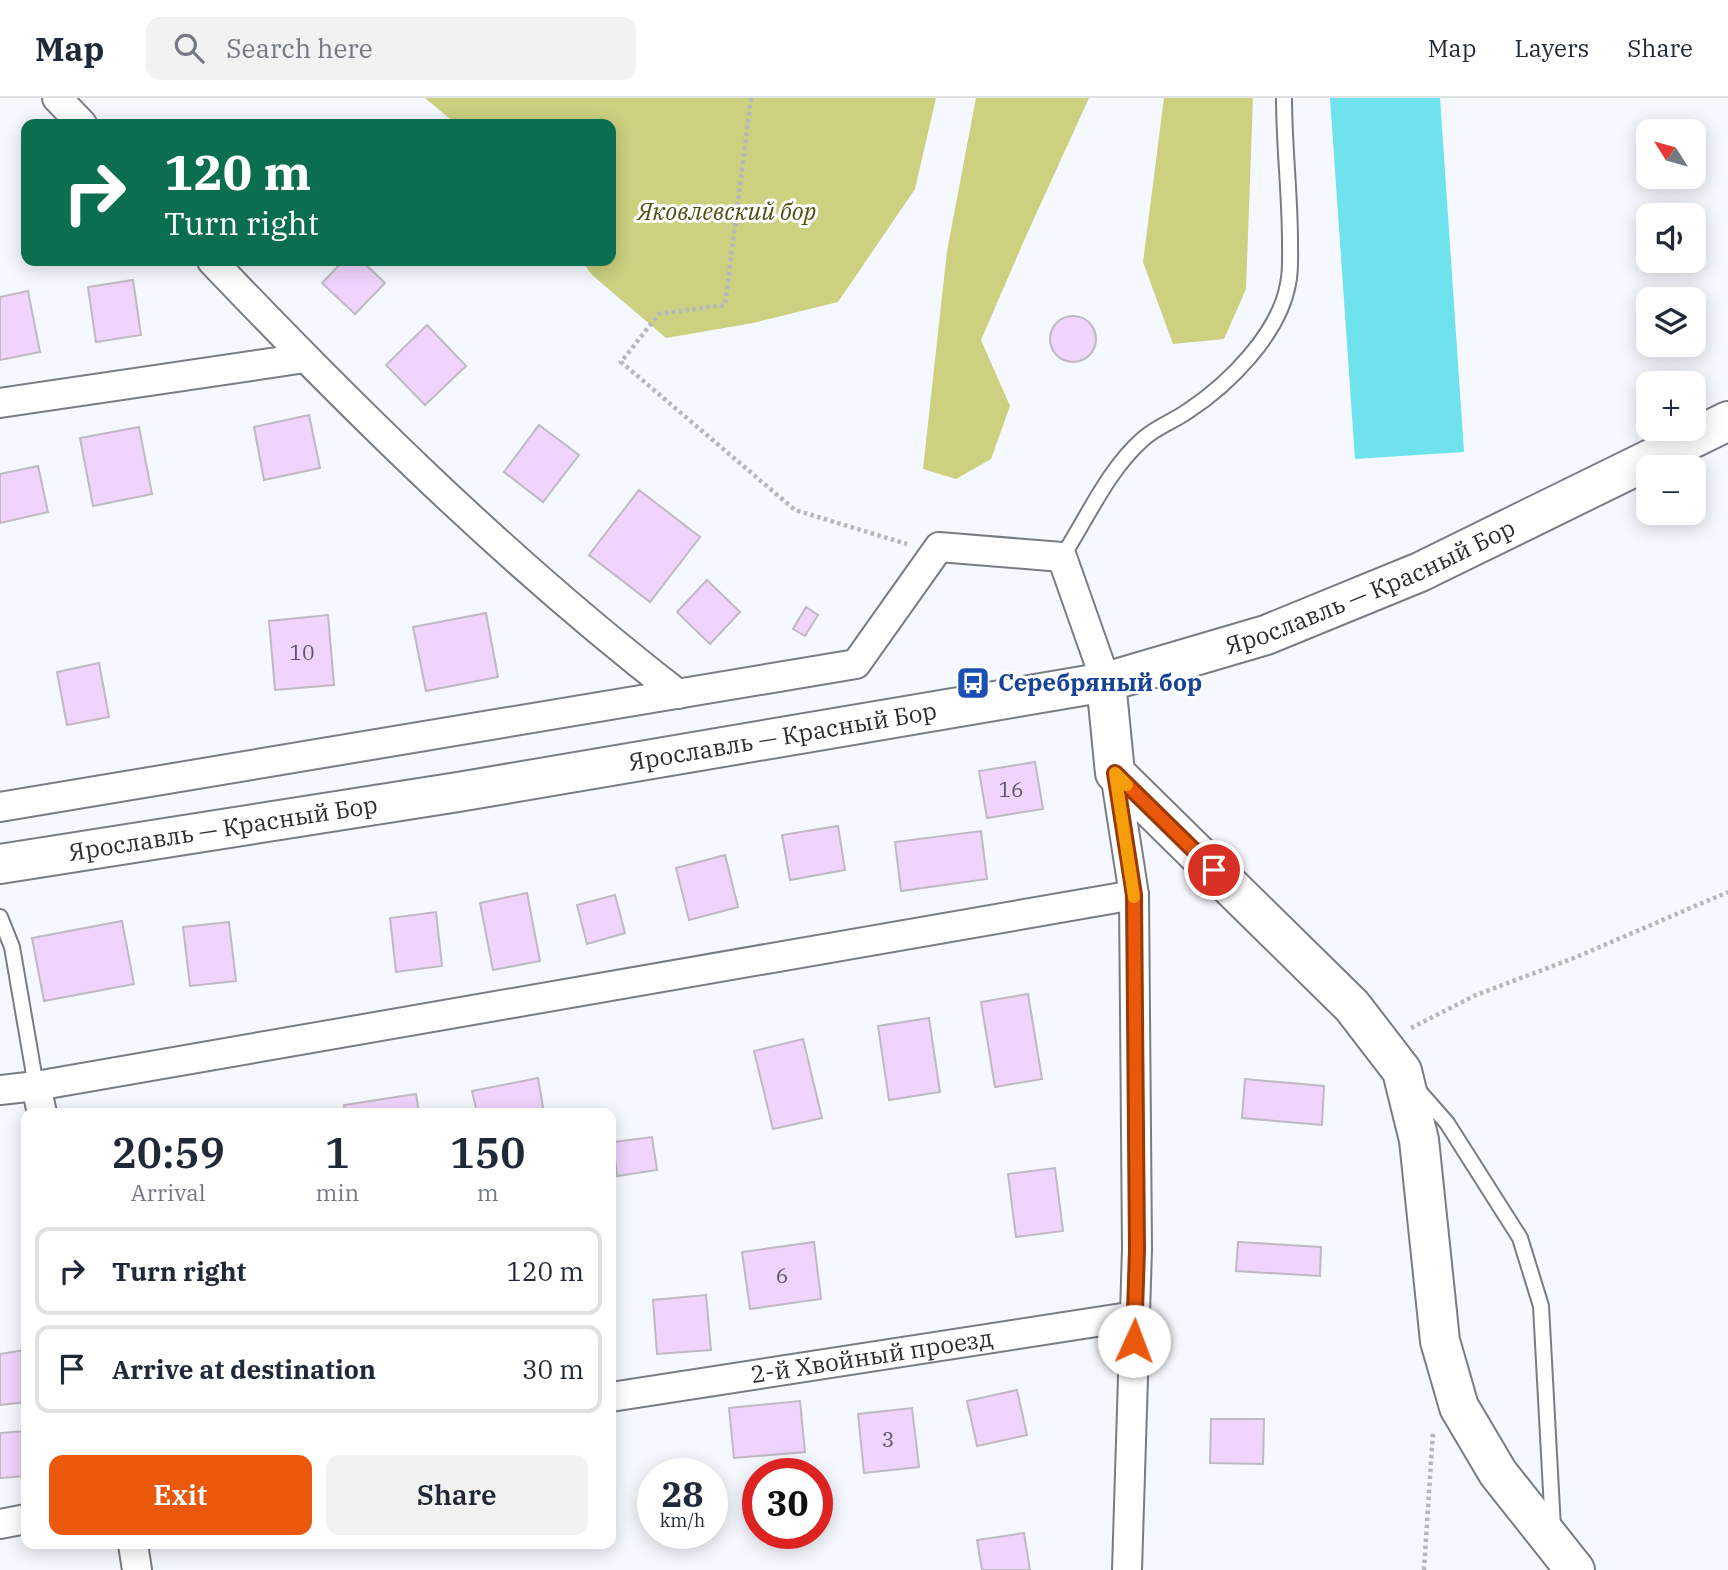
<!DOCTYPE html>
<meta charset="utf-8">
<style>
body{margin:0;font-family:"IBM Plex Serif",serif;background:#f2f2f3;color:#1f2937;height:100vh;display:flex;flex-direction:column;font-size:26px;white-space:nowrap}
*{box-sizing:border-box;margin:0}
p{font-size:23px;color:#747a83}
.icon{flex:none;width:38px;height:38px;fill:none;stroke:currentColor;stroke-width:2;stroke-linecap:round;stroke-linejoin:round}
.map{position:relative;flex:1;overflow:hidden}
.side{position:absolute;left:21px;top:1010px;width:595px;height:441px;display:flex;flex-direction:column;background:#fff;border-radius:14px;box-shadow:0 4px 18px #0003}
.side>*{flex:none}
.top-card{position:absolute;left:21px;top:21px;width:595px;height:147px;border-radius:14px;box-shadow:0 4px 18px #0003;background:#0b6e4f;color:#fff;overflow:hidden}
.needle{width:46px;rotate:307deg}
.fabs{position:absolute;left:1636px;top:21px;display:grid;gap:14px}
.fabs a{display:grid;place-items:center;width:70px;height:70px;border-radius:14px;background:#fff;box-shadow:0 4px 18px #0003;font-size:35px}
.speed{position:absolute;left:637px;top:1360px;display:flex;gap:14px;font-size:35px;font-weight:700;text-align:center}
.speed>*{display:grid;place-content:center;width:91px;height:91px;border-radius:50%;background:#fff;box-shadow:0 4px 18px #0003;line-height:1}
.speed small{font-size:18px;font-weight:400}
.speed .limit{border:10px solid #d22;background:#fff;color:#111}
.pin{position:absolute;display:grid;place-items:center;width:60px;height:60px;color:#fff;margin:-30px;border:4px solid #fff;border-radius:50%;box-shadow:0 2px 7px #0007}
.me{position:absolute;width:77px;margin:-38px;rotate:2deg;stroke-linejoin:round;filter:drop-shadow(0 0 5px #0008)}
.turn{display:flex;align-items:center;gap:24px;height:147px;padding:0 28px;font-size:32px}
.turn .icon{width:91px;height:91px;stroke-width:2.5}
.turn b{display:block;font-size:49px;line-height:60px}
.eta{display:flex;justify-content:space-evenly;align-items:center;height:119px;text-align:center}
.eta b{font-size:42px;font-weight:600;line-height:49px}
.cta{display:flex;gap:14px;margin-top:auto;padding:14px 28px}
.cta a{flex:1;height:80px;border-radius:14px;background:#ea580c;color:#fff;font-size:28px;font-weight:600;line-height:80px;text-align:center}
.cta a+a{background:#f2f2f3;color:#1f2937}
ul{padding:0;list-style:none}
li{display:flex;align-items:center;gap:21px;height:88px;margin:0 14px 10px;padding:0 14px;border:4px solid #e0e1e3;border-radius:14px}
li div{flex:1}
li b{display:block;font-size:26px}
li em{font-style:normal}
header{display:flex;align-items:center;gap:42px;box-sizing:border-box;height:98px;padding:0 35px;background:#fff;border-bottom:2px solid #e0e1e3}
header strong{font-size:33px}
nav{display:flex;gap:38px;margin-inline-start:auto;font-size:24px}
.search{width:490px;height:63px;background:#f2f2f3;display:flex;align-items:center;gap:18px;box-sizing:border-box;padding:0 24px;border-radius:14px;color:#747a83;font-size:26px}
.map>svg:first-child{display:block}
</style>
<header>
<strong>Map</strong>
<div class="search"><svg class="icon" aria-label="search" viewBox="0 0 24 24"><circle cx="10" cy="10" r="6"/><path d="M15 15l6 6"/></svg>Search here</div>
<nav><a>Map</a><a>Layers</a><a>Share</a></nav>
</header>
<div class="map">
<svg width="1728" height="1472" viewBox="0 0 1728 1472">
<rect width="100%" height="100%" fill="#f5f8fe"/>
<path fill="#ccd07f" d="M425 0H936L915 91 838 204 753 225 666 240 592 177 582 163H611V26H456Z
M976 0H1089L1026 138 981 242 1010 308 991 361 956 381 923 371 947 153Z
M1164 0H1253L1246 191 1224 241 1173 246 1143 164Z"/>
<path fill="#6ee3ee" d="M1330 0H1440L1464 354 1355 361Z"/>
<path fill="#f1d4fd" stroke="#bfb9c1" stroke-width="2" d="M343 163H362L385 185 355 216 322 185Z
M133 182 141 237 96 244 88 189Z
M28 193 40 254 0 262V199Z
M1050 241a23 23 0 1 1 46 0a23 23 0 1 1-46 0Z
M427 227 466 268 425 307 386 267Z
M309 317 320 370 264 382 254 329Z
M539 327 579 357 543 404 504 374Z
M139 329 152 396 93 408 80 340Z
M38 368 48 414 0 425V376Z
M639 392 700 439 650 504 589 457Z
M707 482 740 514 710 546 677 514Z
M806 509 818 517 805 538 793 531Z
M486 515 498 579 426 593 413 529Z
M328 517 334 587 275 592 269 523Z
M99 565 109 619 67 627 57 574Z
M1035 664 1043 711 987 720 979 673Z
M838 728 845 772 790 782 782 737Z
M981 733 987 781 901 793 895 744Z
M725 757 738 809 689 822 676 770Z
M527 795 540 863 493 872 480 805Z
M615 797 625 835 587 846 577 807Z
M436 814 442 868 396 874 390 820Z
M122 823 134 886 44 903 32 840Z
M229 824 236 883 190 888 183 829Z
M1028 896 1042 981 995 989 981 904Z
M929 920 940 994 889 1002 878 928Z
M803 941 822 1020 773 1031 754 953Z
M538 980 544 1015H477L472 993Z
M1245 981 1324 988 1322 1027 1242 1020Z
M416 996 419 1015H345L344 1007Z
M652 1039 657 1072 617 1078 613 1044Z
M1055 1070 1063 1133 1016 1139 1008 1076Z
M814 1144 821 1201 750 1211 742 1154Z
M1238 1144 1321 1149 1320 1178 1236 1173Z
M706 1197 711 1252 657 1256 653 1202Z
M25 1252 26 1304 0 1307V1256Z
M1017 1292 1027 1337 977 1348 967 1303Z
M800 1303 805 1354 734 1360 729 1310Z
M912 1310 919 1369 864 1375 858 1316Z
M1211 1321H1264L1263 1366 1210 1365Z
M26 1333V1378L0 1380V1335Z
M1024 1435 1030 1472H982L977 1442Z"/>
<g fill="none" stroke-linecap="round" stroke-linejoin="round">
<defs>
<path id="lane" d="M1062 459C1088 419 1107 373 1143 341 1156 329 1174 323 1188 313 1229 286 1279 236 1288 186 1291 173 1290 157 1290 144 1290 96 1284 48 1284 0
M0 819 12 849 36 988
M1418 992 1447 1025 1520 1140 1541 1208 1553 1430"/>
<g id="street">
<path d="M57 0 82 26"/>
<path d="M212 163C358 316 510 466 678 596"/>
<path d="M0 305 305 260"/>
<path d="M1115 675 1134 797 1137 1151 1127 1472"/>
<path d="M0 709 856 566 939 449 1062 459 1106 584"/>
<path d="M36 988 42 1015"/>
<path d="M0 992 36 988 1134 797"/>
<path id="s1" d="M611 1299 1135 1218"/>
<path d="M0 1426 26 1421"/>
<path d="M133 1446 137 1472"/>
</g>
<g id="secondary">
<path d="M1106 584 1115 675 1352 908 1402 973 1419 1042 1440 1243 1459 1309 1498 1375 1575 1472"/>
<path id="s2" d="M0 766 458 694 1106 584 1266 537 1420 474 1728 323"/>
</g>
</defs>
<use href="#lane" stroke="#787c84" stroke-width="18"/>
<use href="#street" stroke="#787c84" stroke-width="32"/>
<use href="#secondary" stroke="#787c84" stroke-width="42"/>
<path stroke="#b4b7bc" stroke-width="4.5" stroke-dasharray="3.5 3.5" stroke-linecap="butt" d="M751 0 725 207 659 216 621 264 795 412 907 446
M1411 930 1476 897 1574 860 1728 794
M1424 1472 1433 1333"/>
<use href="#lane" stroke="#fff" stroke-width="14"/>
<use href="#street" stroke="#fff" stroke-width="28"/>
<use href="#secondary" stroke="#fff" stroke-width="38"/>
</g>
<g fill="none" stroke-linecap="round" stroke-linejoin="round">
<defs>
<path id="route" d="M1134 1243 1137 1152 1134 797 1115 675 1214 772"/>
</defs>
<use href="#route" stroke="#983908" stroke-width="18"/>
<use href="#route" stroke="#ea580c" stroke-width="12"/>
<path stroke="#f59e0b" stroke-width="12" d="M1127 687 1115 675 1134 799"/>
</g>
<defs>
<symbol id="bus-square" viewBox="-11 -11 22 22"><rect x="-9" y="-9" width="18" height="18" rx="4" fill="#1a4fb4" stroke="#fff"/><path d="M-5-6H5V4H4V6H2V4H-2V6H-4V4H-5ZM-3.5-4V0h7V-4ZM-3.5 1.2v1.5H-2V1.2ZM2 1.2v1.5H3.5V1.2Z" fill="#fff"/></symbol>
</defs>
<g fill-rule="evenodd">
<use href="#bus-square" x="954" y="566" width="38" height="38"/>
</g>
<g text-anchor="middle" stroke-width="6" stroke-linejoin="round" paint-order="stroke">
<g font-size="21" fill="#5c5763">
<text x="302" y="562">10</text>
<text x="1011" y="699">16</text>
<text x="782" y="1185">6</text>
<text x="888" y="1349">3</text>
</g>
<g font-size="24" font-style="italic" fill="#4f5112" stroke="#fff">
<text x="727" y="122">Яковлевский бор</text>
</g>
<g font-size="24" fill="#2b2d30" stroke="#fff">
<text dy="8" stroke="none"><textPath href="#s2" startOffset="1402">Ярославль — Красный Бор</textPath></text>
<text dy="8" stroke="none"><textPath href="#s2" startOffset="793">Ярославль — Красный Бор</textPath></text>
<text dy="8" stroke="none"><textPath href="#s2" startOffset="226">Ярославль — Красный Бор</textPath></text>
<text dy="8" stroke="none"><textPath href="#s1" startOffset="264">2-й Хвойный проезд</textPath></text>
</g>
<g font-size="24" font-weight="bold" fill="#164399" stroke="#fff" text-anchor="start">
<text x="998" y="593">Серебряный бор</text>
</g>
</g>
</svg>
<div class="fabs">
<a><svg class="needle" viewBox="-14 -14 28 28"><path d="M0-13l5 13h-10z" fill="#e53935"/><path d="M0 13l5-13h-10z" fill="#747a83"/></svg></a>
<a><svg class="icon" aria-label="sound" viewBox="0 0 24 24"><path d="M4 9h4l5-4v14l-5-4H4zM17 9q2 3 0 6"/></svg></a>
<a><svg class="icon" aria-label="layers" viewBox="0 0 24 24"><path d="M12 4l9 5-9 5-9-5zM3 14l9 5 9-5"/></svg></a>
<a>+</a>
<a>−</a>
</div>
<div class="speed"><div>28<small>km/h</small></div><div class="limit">30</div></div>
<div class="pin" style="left:1214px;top:772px;background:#d93025"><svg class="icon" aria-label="arrive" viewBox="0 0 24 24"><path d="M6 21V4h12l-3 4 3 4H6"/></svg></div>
<svg class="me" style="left:1134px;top:1243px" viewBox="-20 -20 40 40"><circle r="19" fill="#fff"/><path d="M0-13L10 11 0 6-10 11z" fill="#ea580c"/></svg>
<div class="top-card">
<div class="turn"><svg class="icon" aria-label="right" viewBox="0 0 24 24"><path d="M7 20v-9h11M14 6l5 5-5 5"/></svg><div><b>120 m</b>Turn right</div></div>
</div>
<section class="side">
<div class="eta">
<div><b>20:59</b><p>Arrival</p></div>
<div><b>1</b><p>min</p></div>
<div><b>150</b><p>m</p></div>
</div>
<ul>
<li><svg class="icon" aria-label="right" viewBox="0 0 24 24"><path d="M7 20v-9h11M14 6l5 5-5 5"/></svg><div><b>Turn right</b></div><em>120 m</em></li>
<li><svg class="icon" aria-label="arrive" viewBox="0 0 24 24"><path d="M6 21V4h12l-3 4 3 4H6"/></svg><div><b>Arrive at destination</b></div><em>30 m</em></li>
</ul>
<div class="cta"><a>Exit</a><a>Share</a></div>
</section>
</div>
